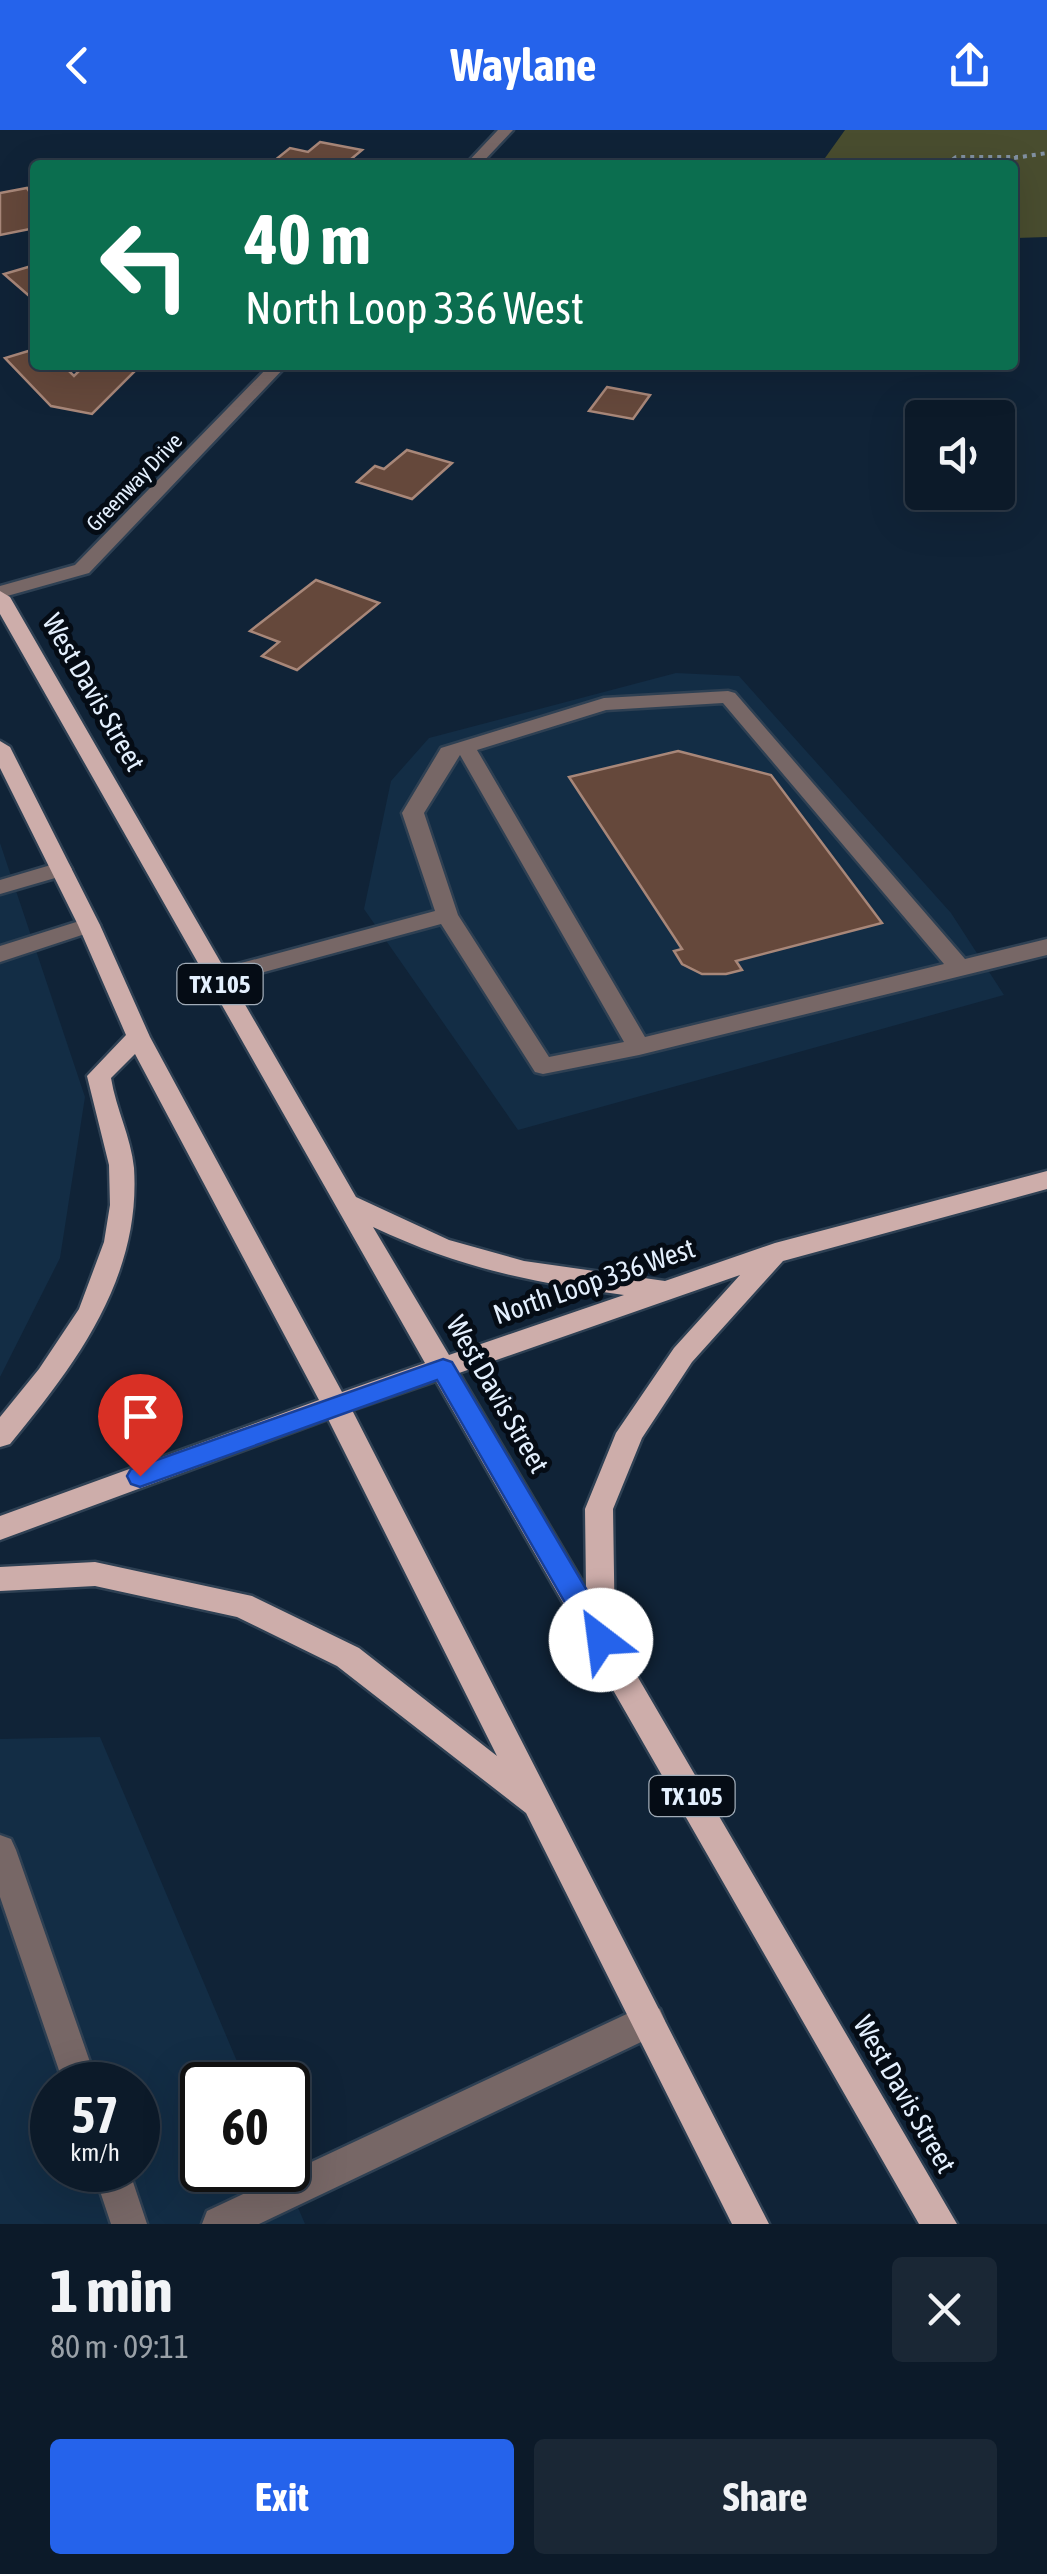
<!DOCTYPE html>
<meta charset="utf-8">
<style>
body{margin:0;font-family:"Asap Condensed",sans-serif;background:#1a2735;color:#f1f3f6;height:100vh;display:flex;flex-direction:column;font-size:38px;white-space:nowrap}
*{box-sizing:border-box;margin:0}
p{font-size:32px;color:#9aa1a8}
.icon{flex:none;width:55px;height:55px;fill:none;stroke:currentColor;stroke-width:2;stroke-linecap:round;stroke-linejoin:round}
.map{position:relative;height:2094px;overflow:hidden}
.sheet{display:flex;flex-direction:column;background:#0c1a29;flex:1}
.sheet>*{flex:none}
.banner{position:absolute;left:30px;top:30px;width:988px;height:210px;border-radius:10px;box-shadow:0 10px 40px #0002,0 0 0 2px #2c3846;background:#0b6e4f;color:#fff;overflow:hidden}
.fabs{position:absolute;left:905px;top:270px;display:grid;gap:20px}
.fabs a{display:grid;place-items:center;width:110px;height:110px;border-radius:10px;background:#0c1a29;box-shadow:0 10px 40px #0002,0 0 0 2px #2c3846;font-size:50px}
.speed{position:absolute;left:30px;top:1932px;display:flex;gap:20px;font-size:50px;font-weight:700;text-align:center}
.speed>*{display:grid;place-content:center;width:130px;height:130px;border-radius:50%;background:#0c1a29;box-shadow:0 10px 40px #0002,0 0 0 2px #2c3846;line-height:1}
.speed small{font-size:25px;font-weight:400}
.speed .limit{border:5px solid #111;border-radius:15px;background:#fff;color:#111}
.pin{position:absolute;display:grid;place-items:center;width:85px;height:85px;color:#fff;margin:-102px -42px;border-radius:50% 50% 50% 0;rotate:-45deg;box-shadow:0 0 10px #0007}
.pin .icon{rotate:45deg}
.me{position:absolute;width:110px;margin:-55px;rotate:330deg;stroke-linejoin:round;filter:drop-shadow(0 0 8px #0008)}
.turn{display:flex;align-items:center;gap:35px;height:210px;padding:0 50px;font-size:45px}
.turn .icon{width:130px;height:130px;stroke-width:2.5}
.turn b{display:block;font-size:70px;line-height:85px}
.round{display:grid;place-items:center;flex:none;width:105px;height:105px;border-radius:10px;background:#1a2735}
.summary{display:flex;align-items:center;justify-content:space-between;height:170px;padding:0 50px}
h1{font-size:60px;font-weight:700;line-height:75px}
.primary-button{display:flex;gap:20px;margin-top:auto;padding:20px 50px}
.primary-button a{flex:1;height:115px;border-radius:10px;background:#2563eb;color:#fff;font-size:40px;font-weight:700;line-height:115px;text-align:center}
.primary-button a+a{background:#1a2735;color:#f1f3f6}
header{display:flex;justify-content:space-between;align-items:center;height:130px;padding:0 50px;background:#2563eb;color:#fff;font-size:45px;font-weight:700}
.map>svg:first-child{display:block}
</style>
<header><svg class="icon" aria-label="back" viewBox="0 0 24 24"><path d="M15 5l-7 7 7 7"/></svg>Waylane<svg class="icon" aria-label="share" viewBox="0 0 24 24"><path d="M12 15V3M7 8l5-5 5 5M5 13v7h14v-7"/></svg></header>
<div class="map">
<svg width="1047" height="2094" viewBox="0 0 1047 2094">
<rect width="100%" height="100%" fill="#102337"/>
<path fill="#132d45" fill-rule="evenodd" d="M676 543 739 546 951 783 1004 865 518 1000 364 779 391 651 429 608Z
M0 713 85 967 60 1128 0 1247Z
M100 1607 247 1955H202V2040H282L305 2094H0V1609ZM52 1955H138V2040H52Z"/>
<path fill="#494d2f" d="M845 0H1047V107L1013 108 1012 35H820Z"/>
<path fill="#65483b" stroke="#a88779" stroke-width="2.5" d="M320 12 362 20 344 35H269L290 18 308 22Z
M27 58 35 70V98L0 105V63Z
M35 135V171L4 144Z
M35 219V235H63L74 246 85 235 139 237 92 284 51 276 5 228Z
M607 257 650 265 633 289 589 281Z
M407 320 452 333 412 369 357 352 375 336 384 339Z
M316 450 379 473 297 540 262 526 279 512 250 501Z
M678 621 771 645 882 793 736 831 742 840 726 844H702L682 834 674 821 682 819 569 647Z"/>
<g fill="none" stroke-linecap="round" stroke-linejoin="round">
<defs>
<path id="service" d="M728 561 735 563 965 829 1047 809V825L639 925 543 944 535 942 441 794 216 855 205 847 208 842 435 781 402 683 441 618 604 568ZM723 573 944 834 645 907 477 620 606 580ZM460 625 624 912 549 927 458 785 424 683Z
M61 732 69 734 72 739 69 744 0 764V750Z
M89 788 100 795 97 800 0 832V816Z
M0 1705 11 1709 16 1720 98 1955H64L0 1767Z
M648 1874 660 1879 665 1891 660 1903 259 2094H202L207 2081Z
M93 2040H129L147 2094H111Z"/>
<path id="minor" d="M498 0H513L480 35H465Z
M270 235H287L89 443 0 468V456L75 435Z"/>
<path id="primary" d="M0 461 10 467 356 1067 449 1110 524 1131 665 1151 775 1113 1047 1041V1059L783 1131 692 1232 642 1308 613 1379 615 1508 957 2094H919L436 1251 352 1280 769 2094H732L526 1683 337 1536 237 1487 95 1456 0 1461V1437L95 1432 252 1466 359 1518 497 1626 328 1289 0 1410V1386L319 1270 135 924 111 948C116 979 131 1007 134 1038 141 1148 76 1234 10 1314L0 1317V1287L39 1239 79 1179 104 1112 110 1075 109 1035 87 946 126 905 78 795 0 638V611L10 617 100 795 150 907 342 1262 425 1233 0 484ZM373 1097C460 1138 530 1152 624 1165L449 1225ZM740 1145 674 1218 616 1303 585 1379 586 1458 459 1243Z"/>
</defs>
<use href="#service" stroke="#2e4053" stroke-width="5"/>
<use href="#minor" stroke="#2e4053" stroke-width="5"/>
<use href="#primary" stroke="#2e4053" stroke-width="5"/>
<path stroke="#8190a1" stroke-width="4" stroke-dasharray="4 5" stroke-linecap="butt" d="M1014 28 1047 23
M946 35 956 27H1018
M975 35 997 31"/>
<use href="#service" fill="#776766" fill-rule="evenodd"/>
<use href="#minor" fill="#776766" fill-rule="evenodd"/>
<use href="#primary" fill="#cdadaa" fill-rule="evenodd"/>
</g>
<path fill="#2563eb" stroke="#184099" stroke-width="2.5" d="M443 1229 452 1232 611 1501 615 1510 611 1518 601 1522 591 1518 437 1250 140 1357 131 1354 127 1346 131 1339Z"/>
<g text-anchor="middle" stroke-width="10" stroke-linejoin="round" paint-order="stroke">
<g font-size="22" fill="#e4f0fe" stroke="#050c15">
<text transform="translate(134 352) rotate(-46)" y="8">Greenway Drive</text>
</g>
<g fill="#050c15" stroke="#a1acb8" stroke-width="2.5">
<rect x="177.5" y="834" width="85" height="40" rx="8"/>
<rect x="649.5" y="1646" width="85" height="40" rx="8"/>
</g>
<g font-size="25" font-weight="bold" fill="#e4f0fe">
<text x="220" y="863">TX 105</text>
<text x="692" y="1675">TX 105</text>
</g>
<g font-size="28" fill="#e4f0fe" stroke="#050c15">
<text transform="translate(94 562) rotate(60)" y="10">West Davis Street</text>
<text transform="translate(594 1151) rotate(-19)" y="10">North Loop 336 West</text>
<text transform="translate(498 1264) rotate(60)" y="10">West Davis Street</text>
<text transform="translate(905 1964) rotate(60)" y="10">West Davis Street</text>
</g>
</g>
</svg>
<div class="fabs">
<a><svg class="icon" aria-label="sound" viewBox="0 0 24 24"><path d="M4 9h4l5-4v14l-5-4H4zM17 9q2 3 0 6"/></svg></a>
</div>
<div class="speed"><div>57<small>km/h</small></div><div class="limit">60</div></div>
<div class="pin" style="left:140px;top:1346px;background:#d93025"><svg class="icon" aria-label="arrive" viewBox="0 0 24 24"><path d="M6 21V4h12l-3 4 3 4H6"/></svg></div>
<svg class="me" style="left:601px;top:1510px" viewBox="-20 -20 40 40"><circle r="19" fill="#fff"/><path d="M0-13L10 11 0 6-10 11z" fill="#2563eb"/></svg>
<div class="banner">
<div class="turn"><svg class="icon" aria-label="left" viewBox="0 0 24 24"><path d="M17 20v-9H6M10 6l-5 5 5 5"/></svg><div><b>40 m</b>North Loop 336 West</div></div>
</div>
</div>
<section class="sheet">
<div class="summary"><div><h1>1 min</h1><p>80 m · 09:11</p></div><a class="round"><svg class="icon" aria-label="close" viewBox="0 0 24 24"><path d="M6 6l12 12M18 6L6 18"/></svg></a></div>
<div class="primary-button"><a>Exit</a><a>Share</a></div>
</section>
